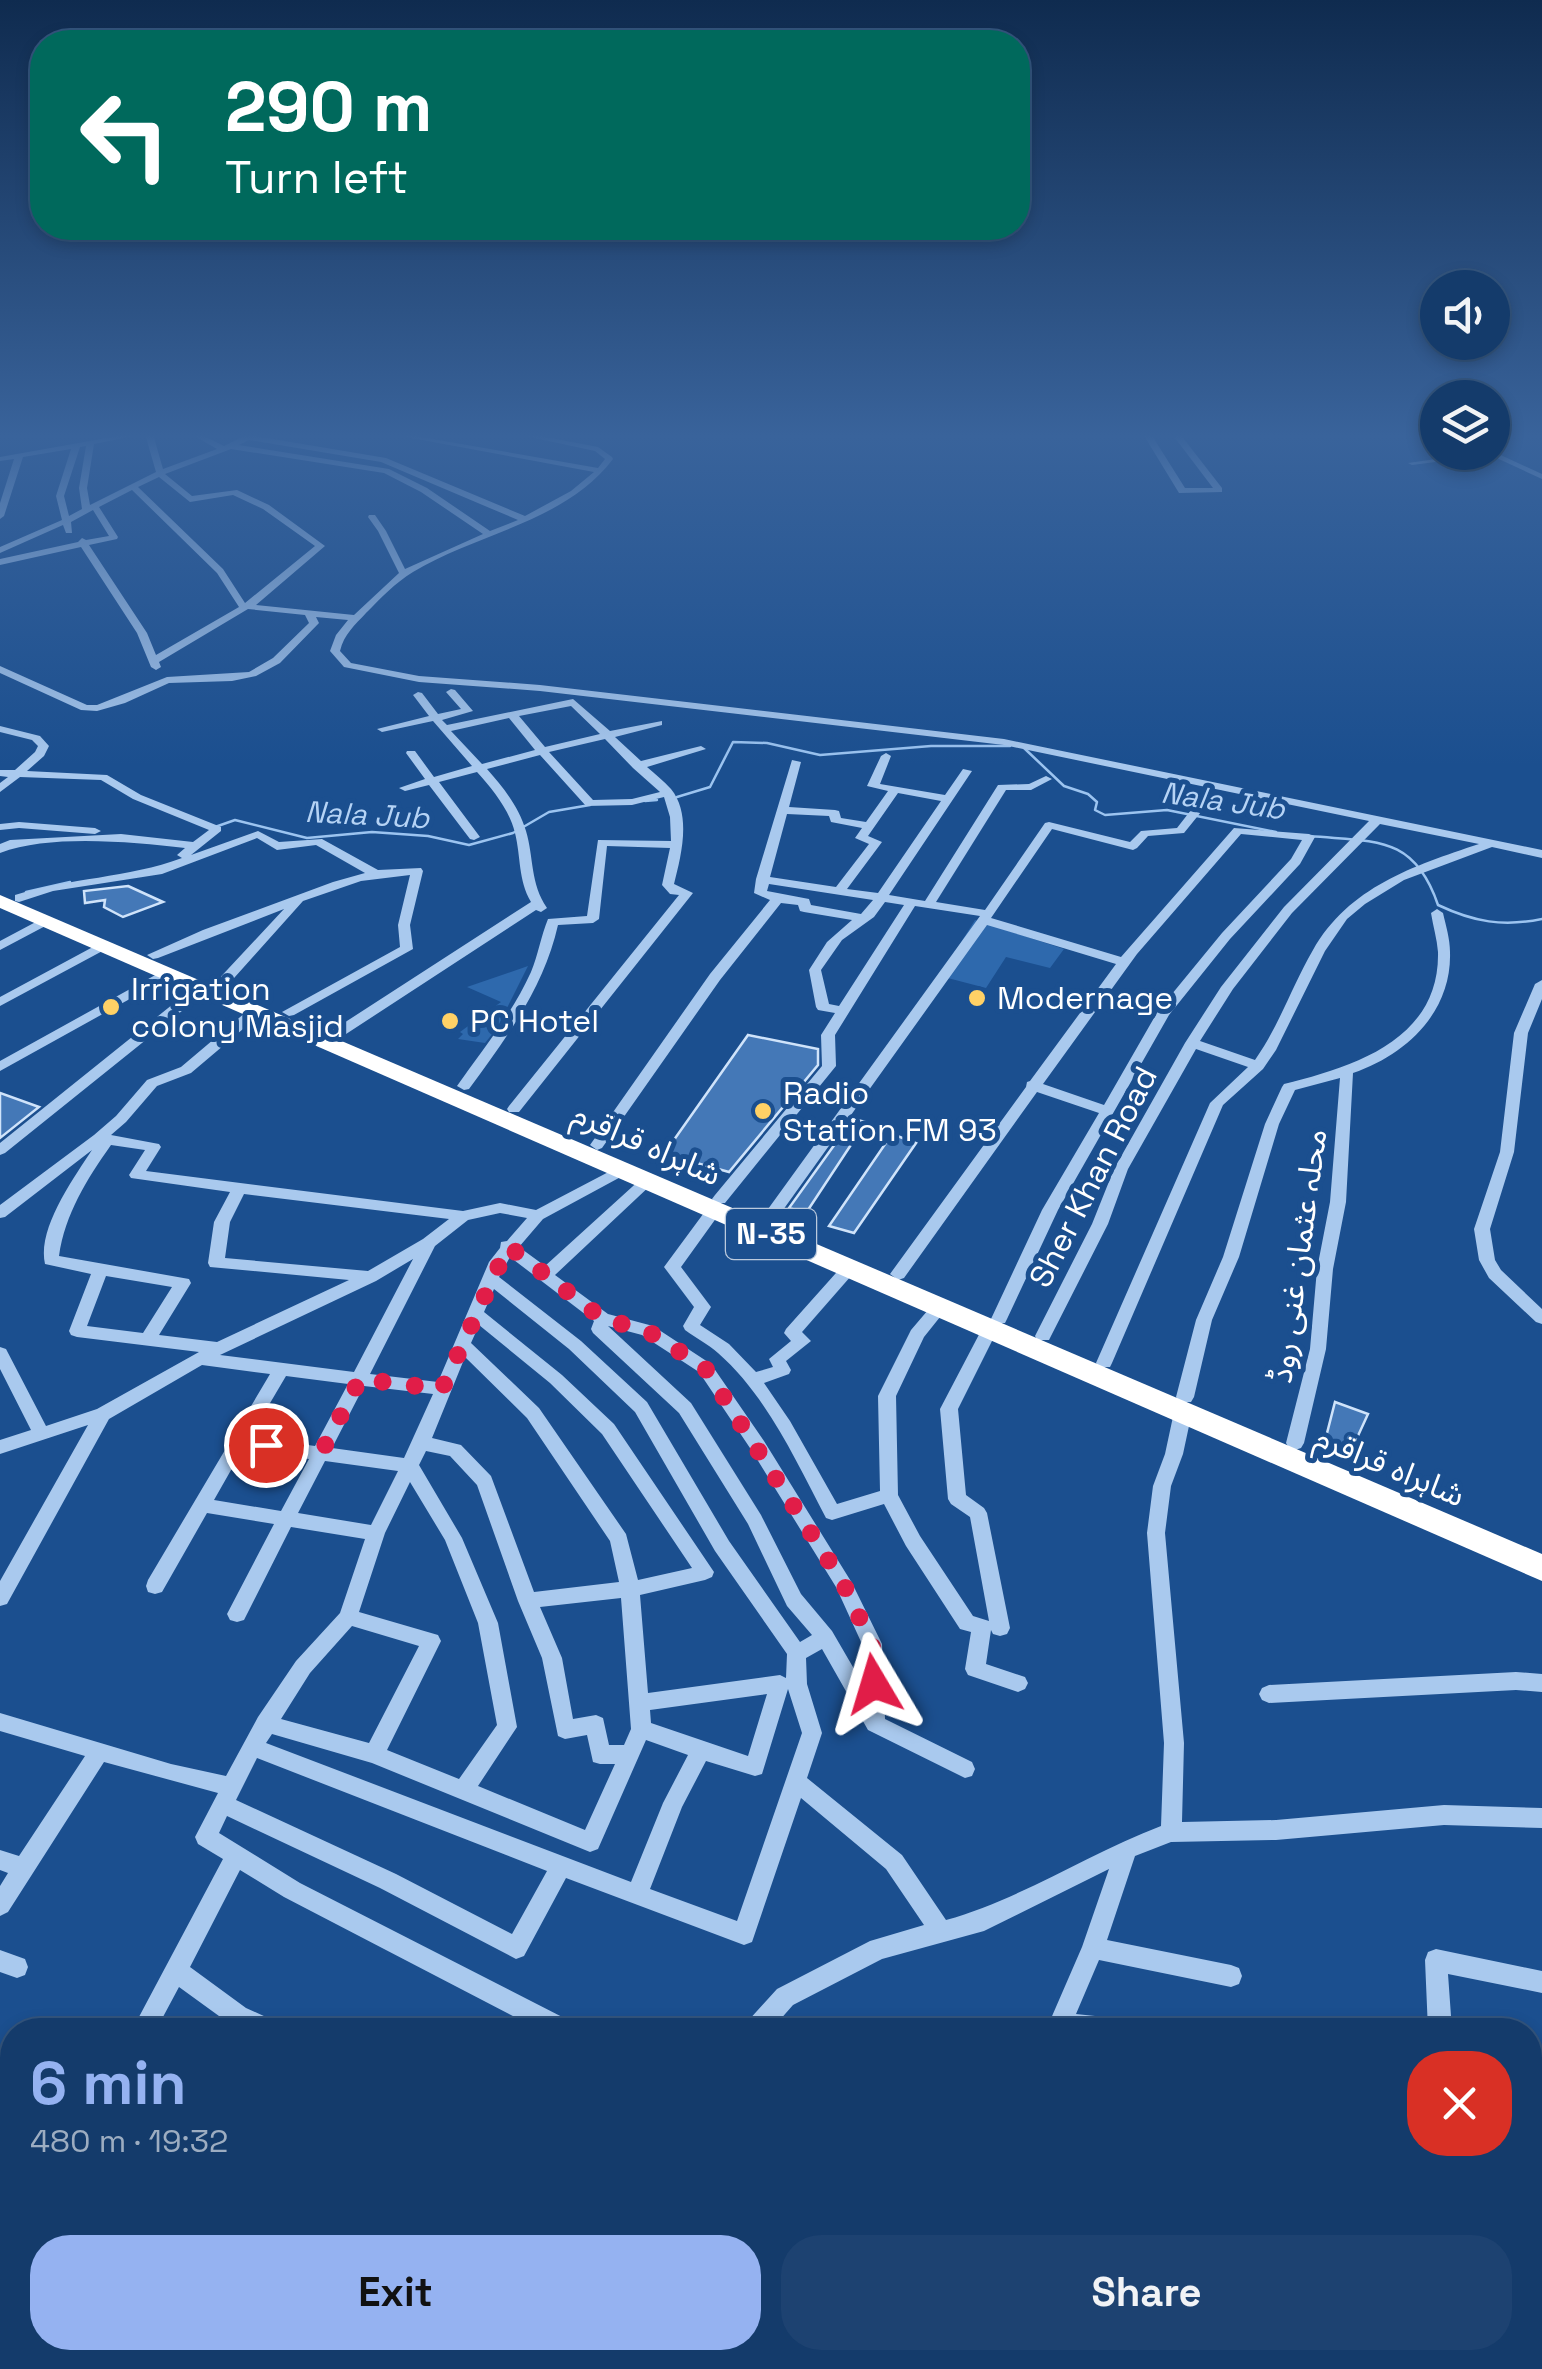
<!DOCTYPE html>
<meta charset="utf-8">
<style>
body{margin:0;font-family:"Space Grotesk","Noto Sans Arabic",sans-serif;background:#1d4271;color:#f1f3f6;height:100vh;display:flex;flex-direction:column;font-size:38px;white-space:nowrap}
*{box-sizing:border-box;margin:0}
p{font-size:32px;color:#9dadc1}
.icon{flex:none;width:55px;height:55px;fill:none;stroke:currentColor;stroke-width:2;stroke-linecap:round;stroke-linejoin:round}
.map{position:relative;flex:1;overflow:hidden}
.details{position:absolute;left:0px;top:2018px;width:1542px;height:352px;display:flex;flex-direction:column;background:#143b6b;border-radius:40px 40px 0 0;box-shadow:0 5px 15px #0003,0 0 0 2px #33557e}
.details>*{flex:none}
.top-card{position:absolute;left:30px;top:30px;width:1000px;height:210px;border-radius:40px;box-shadow:0 5px 15px #0003,0 0 0 2px #33557e;background:#00695c;color:#fff;overflow:hidden}
.controls{position:absolute;left:1420px;top:270px;display:grid;gap:20px}
.controls a{display:grid;place-items:center;width:90px;height:90px;border-radius:50%;background:#143b6b;box-shadow:0 5px 15px #0003,0 0 0 2px #33557e;font-size:50px}
.pin{position:absolute;display:grid;place-items:center;width:85px;height:85px;color:#fff;margin:-42px;border:5px solid #fff;border-radius:50%;box-shadow:0 2px 10px #0007}
.me{position:absolute;width:110px;margin:-55px;rotate:353deg;stroke-linejoin:round;filter:drop-shadow(0 0 8px #0008)}
.turn{display:flex;align-items:center;gap:35px;height:210px;padding:0 30px;font-size:45px}
.turn .icon{width:130px;height:130px;stroke-width:2.5}
.turn b{display:block;font-size:70px;line-height:85px}
.round{display:grid;place-items:center;flex:none;width:105px;height:105px;border-radius:40px;background:#1d4271}
.summary{display:flex;align-items:center;justify-content:space-between;height:170px;padding:0 30px}
h1{font-size:60px;font-weight:700;line-height:75px;color:#95b2f1}
.cta{display:flex;gap:20px;margin-top:auto;padding:20px 30px}
.cta a{flex:1;height:115px;border-radius:40px;background:#95b2f1;color:#111;font-size:40px;font-weight:700;line-height:115px;text-align:center}
.cta a+a{background:#1d4271;color:#f1f3f6}
.map>svg:first-child{display:block}
</style>
<div class="map">
<svg width="1542" height="2369" viewBox="0 0 1542 2369">
<rect width="100%" height="100%" fill="#1b4f8f"/>
<path fill="#2e69ad" d="M975 920 1064 949 1050 968 1006 957 986 988 940 976Z
M528 966 497 1028 485 1043 458 1039 463 1034 460 1032 501 1002 467 987Z"/>
<g fill="none" stroke-linecap="round" stroke-linejoin="round">
<path stroke="#9cc4f0" stroke-width="2.5" d="M1024 748 1064 786 1088 794 1097 802 1095 810 1105 815 1167 810 1276 832
M677 797 710 787 733 742 767 743 820 755 931 746H1010
M645 801 657 800
M215 827 235 820 307 838 372 832 428 836 469 845 513 833 549 812 590 805
M1310 836C1374 842 1414 834 1438 905 1474 922 1503 927 1542 919
M26 892 70 882"/>
</g>
<path fill="#4478b7" stroke="#cfe3fa" stroke-width="2.5" d="M128 886 163 902 123 917 104 907 105 900 85 903 84 891Z
M748 1035 818 1049V1065L729 1172 664 1154Z
M0 1093 39 1107 0 1138Z
M853 1119 866 1122 806 1213 789 1208Z
M892 1134 916 1143 854 1233 829 1226Z
M1335 1402 1368 1414 1351 1451 1325 1441Z"/>
<g fill="none" stroke-linecap="round" stroke-linejoin="round">
<path fill="#a9c9ee" fill-rule="evenodd" d="M129 434H143L94 444 87 488 90 505 156 472 145 434H153L163 469 217 449 191 434H200L224 446 248 434H257L255 436 386 458 525 516 571 491 594 472 390 434H404L598 468 605 459 595 451 516 434H530L598 447 612 457 613 459C564 523 479 532 413 572 395 583 381 598 366 613 355 625 344 634 340 651L351 663 419 676 540 685 1004 739 1542 850V858L1492 847 1404 880 1365 904 1347 919 1325 951 1276 1050 1263 1069 1223 1105 1112 1363 1110 1367H1098L1096 1363 1210 1103 1248 1067 1196 1049 1128 1169 1108 1224 1051 1336 1049 1340H1037L1035 1336 1092 1224 1114 1169 1185 1043 1221 987 1284 907 1369 821 1004 745 540 691 419 682 344 667 330 651 336 635 348 620 316 617 319 623 280 663 256 676 232 681 169 683 125 703 97 711 81 710 0 673V666L87 705H97L167 677 249 672 273 658 309 623 305 615 248 609 159 662 161 667 156 670 151 667 137 633 81 547 0 565V559L78 542 82 538 86 540 109 536 93 510 71 522 72 533H66L63 525 0 553V547L62 520 56 496 71 449 23 457 4 516 0 519V503L14 459 0 461V457ZM249 440 381 462 518 520 490 531 427 488 389 469 239 445ZM86 446 79 488 82 509 69 516 64 496 80 447ZM231 449 384 473 421 492 483 534 405 569 386 531 375 515H369L368 517 378 531 399 573 354 615 256 605 325 546 269 505 237 490 192 496 165 474ZM159 477 190 502 233 495 263 509 315 546 245 603 223 569 138 487ZM132 490 217 573 239 607 156 655 147 633 89 545 117 539 118 537 99 507ZM1380 824 1479 844C1413 866 1349 887 1313 950 1292 986 1279 1026 1255 1060L1200 1041 1233 989 1292 913Z
M1143 434H1151L1185 488H1213L1172 434H1180L1222 488V492L1179 493Z
M1492 451 1542 474V479L1490 455 1412 465 1408 463Z
M451 689 455 690 473 711 442 720 447 725 573 699 610 731 662 721V725L615 737 641 761 701 746 706 749 647 767C655 774 664 781 671 789 692 815 681 856 674 884L693 893 519 1112H509L507 1109 509 1106 679 895 670 894 662 885 670 848 607 846 599 919 593 923 558 925C544 988 506 1038 469 1089L464 1090 457 1086C483 1049 512 1014 531 972 538 955 541 936 548 919L587 916 598 840 671 841 670 817 664 797 632 805 586 806 540 755 487 769C503 787 519 807 526 831 534 858 530 883 547 908L541 912 536 910 343 1036H333L331 1033 333 1030 531 902C518 880 521 857 515 833 509 809 493 790 477 772L439 782 480 837 474 840 470 839 429 785 405 791 399 788 425 779 406 753 407 751H415L434 777 472 766 433 721 382 732 377 729 429 716 413 695 418 692 422 693 438 714 461 709 446 692ZM571 706 600 734 545 747 519 716ZM509 718 535 750 482 764 451 731ZM605 739 633 768 660 792 632 799 593 800 549 752Z
M0 726 40 736 49 746 44 756 27 771 107 775 141 795 221 827V831L191 855 258 831 279 842 322 839 378 870 421 868 423 871 410 925 413 949 294 1015 289 1016 282 1012 400 947 398 925 410 875 361 881 303 901 226 987 221 988 214 984 284 909 158 958 153 959 147 955 203 930 333 882 365 873 316 845 277 850 257 838 162 874 53 891 19 902 15 901V895C69 878 128 878 182 858L177 855 185 848C130 842 51 834 0 853V844L10 840 121 834 193 842 209 830 133 799 101 780 20 777 0 792V783L8 777 0 776V770H15L35 752 38 746 32 740 0 732Z
M886 753 891 756 880 784 945 795 963 769 972 771 889 895 925 901 998 785 1029 784 1046 776 1052 779 1031 790H1006L936 902 985 910 1045 823 1049 822 1130 842 1141 831 1177 828 1191 810H1199L1201 812 1184 833 1148 836 1137 848 1133 850 1052 829 991 918 1121 957 1234 828 1309 834 1315 837 1300 864 1230 939 1169 1015 1058 1210 1007 1319 1005 1323H993L991 1319 1042 1210 1099 1113 1037 1092 904 1278 898 1280 890 1274 1026 1087 1027 1082 1030 1081 1116 964 987 925 773 1224 768 1225 760 1220 763 1216 980 916 915 906 835 1035 836 1066 725 1203H715L712 1199 715 1195 822 1066 821 1035 835 1013 818 1010 816 1007 809 970 827 942 852 920 804 912 800 911 798 905 781 903 720 980 602 1148 597 1150 590 1145 710 974 770 900 754 893 756 879 792 760 801 762 789 807 835 810 839 811 841 818 866 822 888 791 867 786 881 756ZM898 793 941 801 878 893 847 889 882 842 868 836ZM787 814 829 816 831 822 862 828 855 838 869 844 836 887 770 877ZM1241 834 1302 840 1291 859 1222 933 1158 1011 1104 1105 1043 1084 1137 954ZM769 884 873 900 861 914 811 905 809 899 767 891ZM885 902 904 905 839 1006 829 1004 821 970 842 940 874 917Z
M19 822 95 828 101 831 95 834 19 828 0 830V824Z
M1437 909 1443 913C1446 926 1450 939 1450 952 1452 1012 1406 1055 1353 1073L1346 1202 1333 1269 1326 1349 1304 1443 1301 1448 1295 1450 1289 1448 1286 1443 1310 1349 1317 1269 1330 1202 1340 1078 1295 1090 1279 1124 1239 1257 1212 1320 1194 1397 1191 1402H1179L1176 1397 1196 1320 1223 1257 1265 1124 1282 1087 1284 1084C1353 1067 1440 1040 1438 952 1437 939 1433 926 1431 913Z
M47 916 53 920 51 923 0 950V941Z
M104 941 110 945 108 948 0 1006V997Z
M168 968 174 972 173 975 0 1071V1061Z
M1542 980V999L1528 1033 1514 1152 1490 1229 1495 1260 1501 1270 1542 1309V1324L1536 1322 1489 1278 1479 1260 1474 1229 1500 1152 1514 1033 1535 984Z
M203 983 210 987 208 990 5 1153 0 1155V1143L198 984Z
M257 1006 262 1007 264 1010 262 1013 191 1073 157 1086 126 1122 111 1135 159 1144 161 1147 146 1171 463 1211 500 1203 536 1210 618 1167H628L630 1170 628 1173 543 1219 519 1247 545 1266 643 1177H653L655 1180 653 1183 555 1275 608 1314 653 1326 711 1364 764 1441 852 1583 882 1644 885 1719 972 1762 975 1769 972 1776 965 1778 868 1730 822 1649 806 1658 807 1684 822 1733 807 1778 902 1855 946 1920C1021 1899 1088 1854 1161 1826L1164 1743 1147 1533 1153 1486 1165 1454 1174 1412 1177 1407 1183 1406 1189 1407 1192 1412 1183 1454 1171 1486 1165 1533 1184 1743 1182 1822 1276 1820 1444 1805 1542 1808V1828L1444 1825 1276 1840 1171 1842 1135 1856 1107 1940 1231 1965 1239 1968 1242 1976 1239 1984 1231 1987 1099 1960 1076 2014 1114 2018 1122 2022 1126 2030H1046L1082 1947 1109 1869 984 1931 882 1959 793 2005 771 2030H743L747 2022 777 1989 870 1941 924 1925 886 1869 801 1798 752 1942 744 1945 566 1878 524 1956 516 1959 380 1888 227 1816 219 1833 300 1883 572 2022 576 2030H540L284 1897 240 1870 190 1967 246 2008 277 2022 281 2030H243L230 2024 179 1987 156 2030H132L223 1859 198 1844 195 1837 218 1793 104 1762 8 1912 0 1916V1886L8 1873 0 1870V1850L19 1856 85 1756 0 1731V1713L171 1764 226 1776 258 1717 296 1661 340 1613 365 1539 291 1527 244 1620 237 1622 230 1620 227 1614 274 1524 207 1513 162 1592 155 1594 148 1592 146 1586 148 1580 270 1374 202 1365 109 1419 7 1604 0 1606V1581L88 1425 0 1454V1440L31 1430 0 1369V1347L6 1349 46 1426 97 1409 199 1352 77 1337 71 1335 69 1331 91 1274 45 1264C37 1229 73 1179 92 1150L5 1217 0 1218V1205L94 1135 116 1116 147 1080 181 1067 252 1007ZM111 1145 145 1150 129 1175 131 1178 230 1192 214 1222 208 1263 210 1267 349 1280 217 1342 159 1335 191 1283 189 1279 59 1256C65 1214 87 1179 111 1145ZM244 1194 449 1219 423 1239 368 1271 225 1258 230 1222ZM500 1213 527 1218 507 1241 501 1242 500 1248 489 1262 438 1382 370 1374 435 1246 468 1220ZM510 1257 594 1321 591 1329 593 1333 679 1413 748 1524 787 1606 812 1635 800 1642 729 1541 647 1402 581 1341 499 1277ZM413 1259 354 1372 220 1355 376 1281ZM106 1276 172 1287 143 1333 87 1326ZM494 1289 569 1349 635 1412 715 1551 787 1654 786 1678 780 1675 648 1693 640 1595 705 1580 712 1577 714 1572 614 1424 562 1375 484 1312ZM479 1325 550 1383 602 1434 692 1568 638 1580 626 1534 539 1408 471 1343ZM608 1326 642 1335 699 1372 752 1451 836 1587 862 1644 864 1686 832 1631 801 1594 761 1515 691 1403ZM465 1357 527 1418 610 1541 619 1582 534 1592 491 1476 461 1445 432 1438ZM286 1376 348 1384 315 1446 250 1437ZM364 1386 433 1394 404 1458 332 1448ZM243 1449 309 1459 281 1511 214 1500ZM426 1451 450 1456 477 1485 518 1601 542 1658 558 1736 565 1739 587 1735 593 1762 600 1764H615L585 1830 478 1786 517 1727 498 1623 462 1538 419 1465ZM325 1461 398 1471 371 1525 298 1513ZM410 1482 445 1540 478 1623 497 1725 459 1779 387 1750 441 1641 438 1635 359 1612 385 1533ZM621 1598 631 1729 624 1745H609L603 1718 596 1715 573 1719 562 1658 540 1607ZM352 1626 419 1646 369 1743 281 1719 310 1673ZM788 1689 802 1733 737 1921 650 1889 682 1807 706 1761 755 1776 762 1774ZM767 1694 748 1756 651 1723 650 1710ZM272 1734 372 1763 590 1852 598 1849 646 1740 688 1755 663 1803 631 1882 266 1743ZM257 1758 547 1871 512 1934 396 1874 236 1800Z
M714 1205 722 1210 681 1267 711 1307 700 1325 729 1344 756 1372 773 1367 769 1359 791 1341 784 1333 786 1329 844 1264H856L858 1268 802 1332 811 1341 786 1361 791 1370 789 1374 764 1383 790 1421 837 1504 880 1491 878 1396 911 1330 934 1303H946L948 1307 924 1337 896 1396 898 1495 920 1536 973 1616 989 1621 970 1517 951 1504 948 1499 940 1409 984 1325H996L998 1329 958 1409 966 1495 984 1508 987 1513 1010 1628 1007 1634 1000 1636 993 1634 991 1630 986 1664 1025 1677 1028 1683 1025 1689 1018 1692 968 1675 965 1669 971 1632 960 1629 906 1546 884 1504 832 1520 826 1518C796 1461 767 1396 718 1353 708 1344 696 1338 685 1330L683 1326 694 1307 664 1267 709 1206Z
M1516 1672 1542 1674V1692L1516 1690 1269 1703 1262 1700 1259 1694 1262 1688 1269 1685Z
M1436 1949 1542 1971V1993L1448 1974 1452 2030H1428L1425 1960 1428 1952Z
M0 1950 25 1959 28 1967 25 1975 17 1978 0 1972Z
M12 2048C13 2064 17 2084 0 2091 0 2074 0 2055 12 2048Z
M0 2237 12 2242V2298L9 2304 0 2308V2270L5 2264 0 2263Z
M1542 2298V2369L1480 2367 1476 2358H1530V2309L1533 2302Z
M147 2358H183L190 2369H153Z
M236 2358H266L271 2369H241Z
M360 2358H429L425 2367 422 2369H365Z
M489 2358H524L531 2369H495Z
M850 2358H893L898 2360 902 2369H858L854 2367Z
M983 2358H1112L1117 2360 1121 2369H991L987 2367Z"/>
<path fill="#fff" fill-rule="evenodd" d="M0 895 1542 1554V1581L0 908Z"/>
</g>
<linearGradient id="sky" x2="0" y2="1"><stop stop-color="#0f2b4f"/><stop offset="0.57" stop-color="#39639b"/><stop offset="1" stop-color="#39639b" stop-opacity="0"/></linearGradient>
<rect width="1542" height="765" fill="url(#sky)"/>
<g fill="none" stroke-linecap="round" stroke-linejoin="round">
<path stroke="#e11d48" stroke-width="18" stroke-dasharray="0 32.4" d="M266 1445 321 1453 360 1379 442 1389 508 1246 603 1319 646 1330 705 1368 843 1583 872 1644 874 1684"/>
</g>
<g fill="#ffd166" stroke="#1b4f8f" stroke-width="4">
<circle cx="977" cy="998" r="10"/>
<circle cx="111" cy="1007" r="10"/>
<circle cx="450" cy="1021" r="10"/>
<circle cx="763" cy="1111" r="10"/>
</g>
<g text-anchor="middle" stroke-width="10" stroke-linejoin="round" paint-order="stroke">
<g font-size="30" font-style="italic" fill="#b5d3f5" stroke="#1b4f8f">
<text transform="translate(1223 801) rotate(8)" y="10">Nala Jub</text>
<text transform="translate(367 815) rotate(3)" y="10">Nala Jub</text>
</g>
<rect fill="#1b4f8f" stroke="#bbcadd" stroke-width="2.5" x="726" y="1209" width="90" height="50" rx="8"/>
<g font-size="30" font-weight="bold" fill="#fff">
<text x="771" y="1244">N-35</text>
</g>
<g font-size="32" fill="#fff" stroke="#1b4f8f" text-anchor="start">
<text x="131" y="1000">Irrigation<tspan x="131" dy="37">colony Masjid</tspan></text>
<text x="997" y="1009">Modernage</text>
<text x="470" y="1032">PC Hotel</text>
<text x="783" y="1104">Radio<tspan x="783" dy="37">Station FM 93</tspan></text>
</g>
<g font-size="32" fill="#fff" stroke="#1b4f8f">
<text transform="translate(647 1144) rotate(24)" y="11">شاہراہ قراقرم</text>
<text transform="translate(1093 1177) rotate(-63)" y="11">Sher Khan Road</text>
<text transform="translate(1298 1256) rotate(-82)" y="11">محلہ عثمان غنی روڈ</text>
<text transform="translate(1390 1466) rotate(23)" y="11">شاہراہ قراقرم</text>
</g>
</g>
</svg>
<div class="controls">
<a><svg class="icon" aria-label="sound" viewBox="0 0 24 24"><path d="M4 9h4l5-4v14l-5-4H4zM17 9q2 3 0 6"/></svg></a>
<a><svg class="icon" aria-label="layers" viewBox="0 0 24 24"><path d="M12 4l9 5-9 5-9-5zM3 14l9 5 9-5"/></svg></a>
</div>
<div class="pin" style="left:266px;top:1445px;background:#d93025"><svg class="icon" aria-label="arrive" viewBox="0 0 24 24"><path d="M6 21V4h12l-3 4 3 4H6"/></svg></div>
<svg class="me" style="left:874px;top:1684px" viewBox="-20 -20 40 40"><path d="M0-17L14 15 0 8-14 15z" fill="#e11d48" stroke="#fff" stroke-width="4"/></svg>
<div class="top-card">
<div class="turn"><svg class="icon" aria-label="left" viewBox="0 0 24 24"><path d="M17 20v-9H6M10 6l-5 5 5 5"/></svg><div><b>290 m</b>Turn left</div></div>
</div>
<section class="details">
<div class="summary"><div><h1>6 min</h1><p>480 m · 19:32</p></div><a class="round" style="background:#d93025;color:#fff"><svg class="icon" aria-label="close" viewBox="0 0 24 24"><path d="M6 6l12 12M18 6L6 18"/></svg></a></div>
<div class="cta"><a>Exit</a><a>Share</a></div>
</section>
</div>
